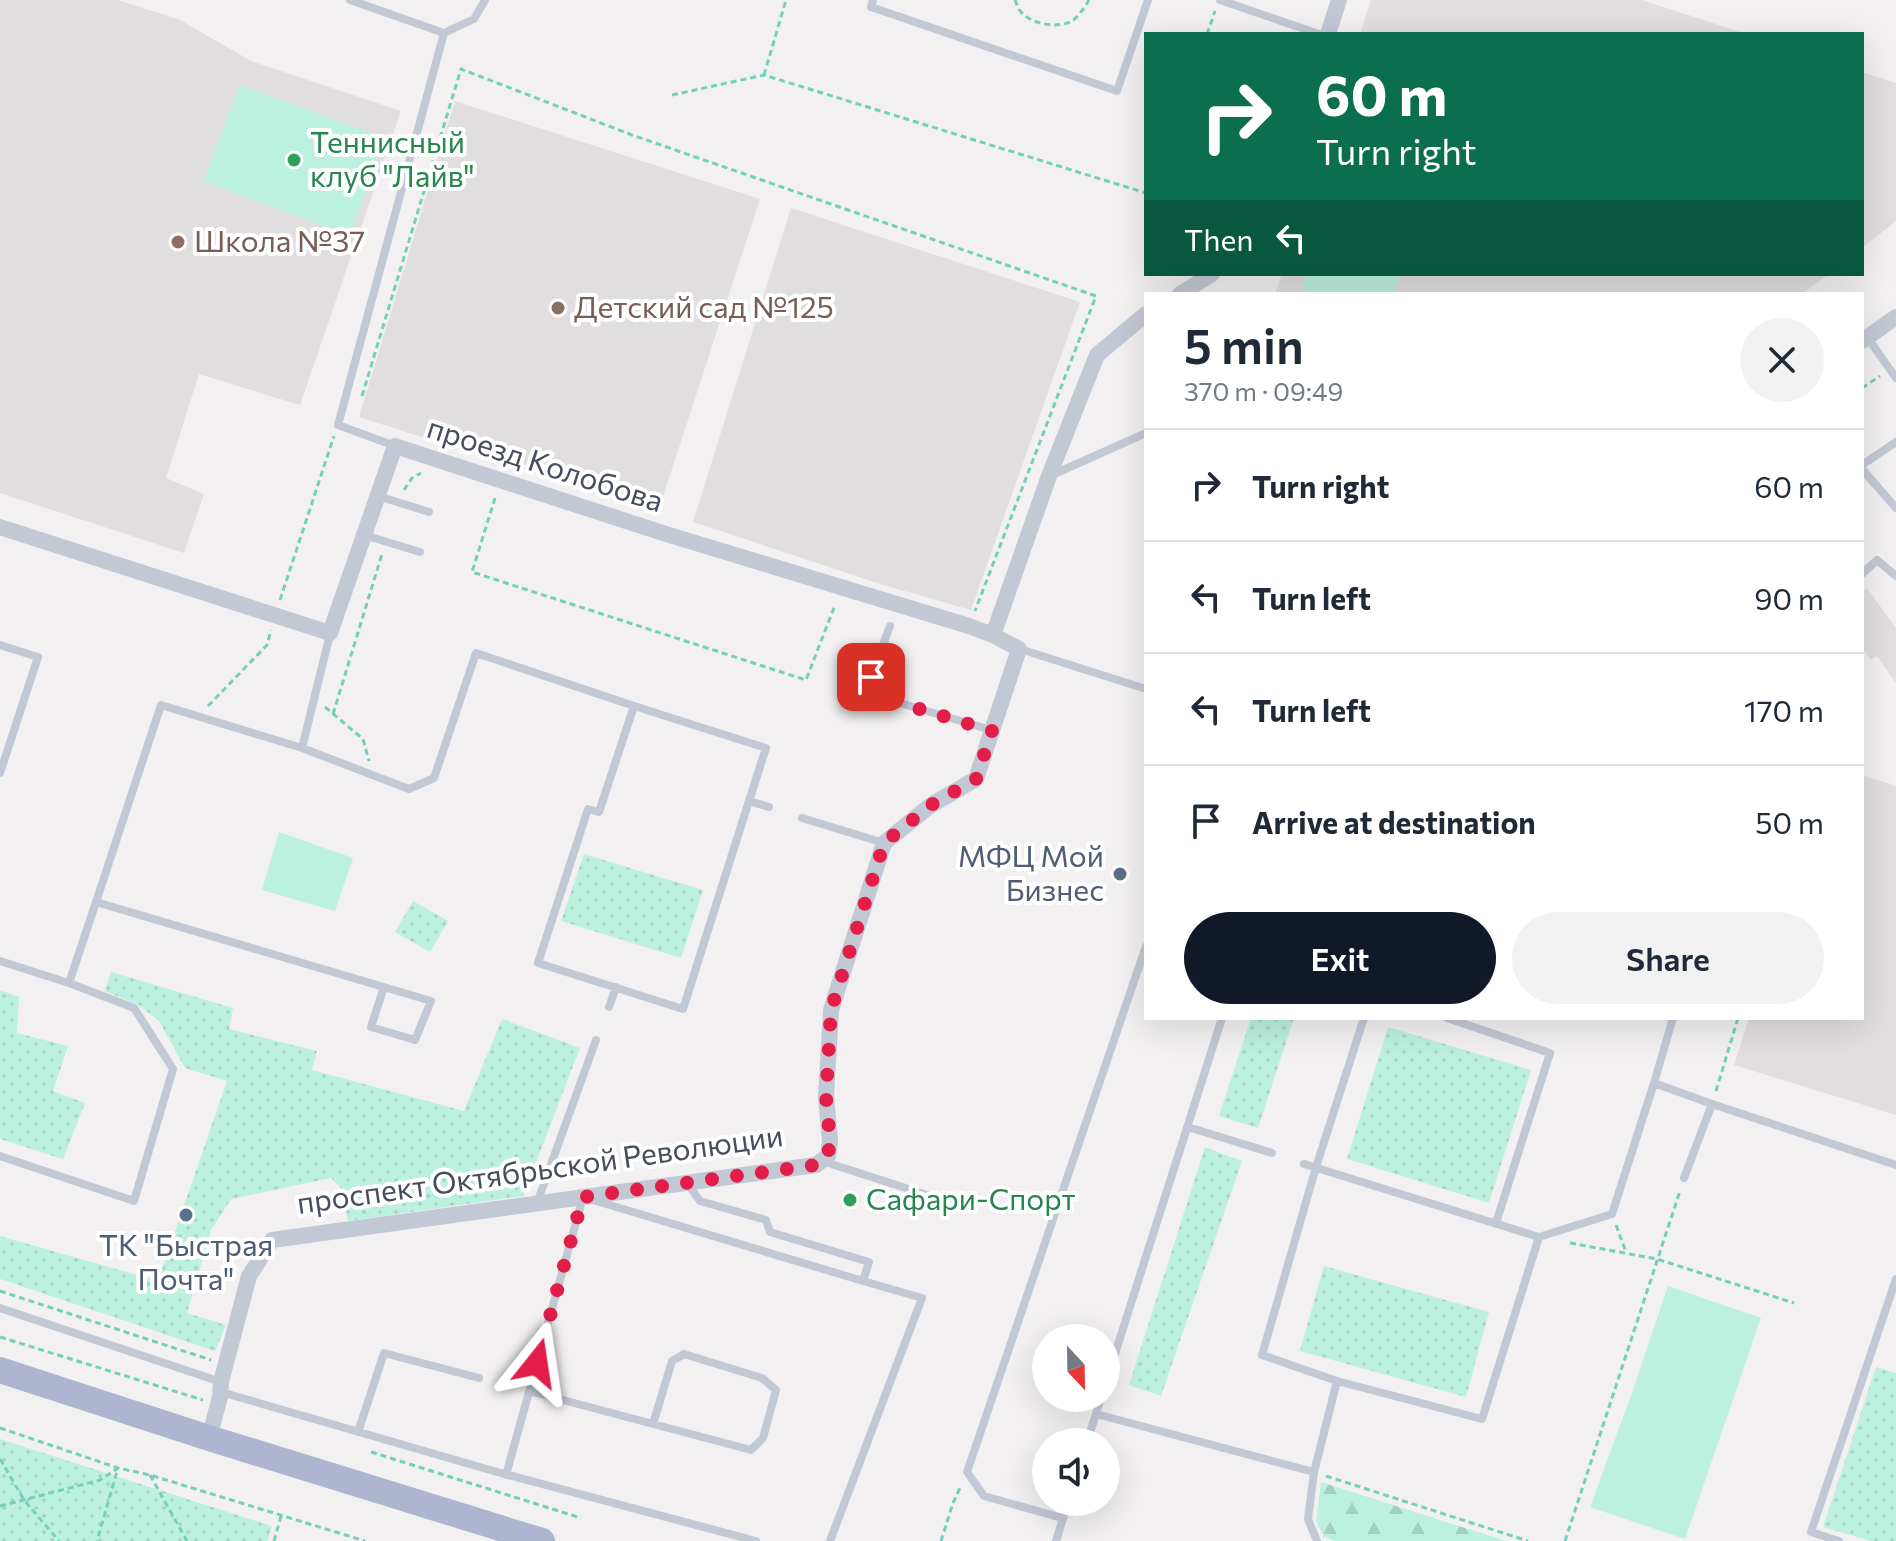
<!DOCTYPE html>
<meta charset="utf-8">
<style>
body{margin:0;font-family:Commissioner,sans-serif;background:#f2f2f3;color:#1f2937;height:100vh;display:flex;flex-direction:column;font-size:30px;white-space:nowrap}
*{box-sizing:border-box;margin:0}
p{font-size:26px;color:#747a83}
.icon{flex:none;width:44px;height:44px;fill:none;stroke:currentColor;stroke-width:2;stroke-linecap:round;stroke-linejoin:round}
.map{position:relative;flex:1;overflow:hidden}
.sheet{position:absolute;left:1144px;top:292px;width:720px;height:728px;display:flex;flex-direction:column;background:#fff;border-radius:0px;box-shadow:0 8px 32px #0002}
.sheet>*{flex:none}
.top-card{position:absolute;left:1144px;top:32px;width:720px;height:244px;border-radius:0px;box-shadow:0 8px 32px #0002;background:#0b6e4f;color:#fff;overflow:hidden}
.needle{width:52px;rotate:158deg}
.buttons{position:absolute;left:1032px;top:1324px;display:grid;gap:16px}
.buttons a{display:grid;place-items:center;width:88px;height:88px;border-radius:50%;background:#fff;box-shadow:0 8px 32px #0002;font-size:40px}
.pin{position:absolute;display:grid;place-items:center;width:68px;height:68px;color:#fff;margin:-34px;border-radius:16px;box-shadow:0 4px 12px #0006}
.me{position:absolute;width:88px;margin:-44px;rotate:15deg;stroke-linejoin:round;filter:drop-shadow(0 0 6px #0008)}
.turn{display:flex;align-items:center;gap:28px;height:168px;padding:0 40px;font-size:36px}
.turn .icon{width:104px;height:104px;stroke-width:2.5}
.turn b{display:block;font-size:56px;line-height:68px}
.then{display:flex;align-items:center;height:76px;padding:0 40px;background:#0003;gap:16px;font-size:30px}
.round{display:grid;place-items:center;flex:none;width:84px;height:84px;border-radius:42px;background:#f2f2f3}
.summary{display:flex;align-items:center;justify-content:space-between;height:136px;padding:0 40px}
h1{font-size:48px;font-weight:600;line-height:60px}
.cta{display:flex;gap:16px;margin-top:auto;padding:16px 40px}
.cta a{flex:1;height:92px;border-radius:48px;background:#111827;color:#fff;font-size:32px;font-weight:600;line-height:92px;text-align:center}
.cta a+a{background:#f2f2f3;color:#1f2937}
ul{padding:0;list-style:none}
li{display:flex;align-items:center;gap:24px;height:112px;padding:0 40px;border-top:2px solid #e0e1e3}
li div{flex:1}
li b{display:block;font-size:30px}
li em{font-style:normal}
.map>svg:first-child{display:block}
</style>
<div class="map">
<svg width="1896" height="1541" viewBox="0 0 1896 1541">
<defs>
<pattern id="forest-firs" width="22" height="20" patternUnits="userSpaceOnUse" patternTransform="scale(2)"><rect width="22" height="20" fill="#bdf1df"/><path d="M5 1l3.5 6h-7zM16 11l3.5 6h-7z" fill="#a4d0c2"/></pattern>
<pattern id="park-dots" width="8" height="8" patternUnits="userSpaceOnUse" patternTransform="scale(2)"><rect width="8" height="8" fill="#bdf1df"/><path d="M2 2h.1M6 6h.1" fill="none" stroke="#a4d0c2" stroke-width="1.8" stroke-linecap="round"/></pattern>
</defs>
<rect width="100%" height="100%" fill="#f2f0f0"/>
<path fill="#e0dedf" d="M0 0H118L180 20 251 61 401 111 300 405 199 374 166 478 204 494 184 553 0 493Z
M1371 0H1642L1746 34H1360Z
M1862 72 1896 83V221L1862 248Z
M455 101 760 199 658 512 359 417Z
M791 208 1080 302 971 610 880 584 693 522Z
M1282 274H1829L1802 294H1275Z
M1867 588 1896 628V683L1877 656 1871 660 1862 648V592Z
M1862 775 1896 786V1115L1734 1065 1749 1018H1862Z"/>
<path fill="#bdf1df" d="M240 85 385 138 350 235 203 181Z
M1306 274H1400L1393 294H1305L1303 283Z
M279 832 353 858 335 911 262 890Z
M1668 1286 1761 1318 1685 1539 1590 1507 1632 1393Z"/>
<path fill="url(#forest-firs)" d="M1321 1482 1506 1541H1336L1324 1537 1316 1521Z"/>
<path fill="url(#park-dots)" d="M584 854 703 890 681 958 561 921Z
M413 901 448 921 430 952 395 932Z
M111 972 233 1008 229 1029 317 1051 312 1070 464 1111 502 1019 580 1048 523 1196 348 1221 341 1188 331 1178 231 1199 211 1230 187 1313 226 1325 215 1351 0 1279V1236L158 1281 227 1081 185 1068 159 1021 140 1006 105 991Z
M0 990 19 997 17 1033 68 1046 53 1091 85 1103 63 1159 0 1139Z
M1251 1018H1294L1258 1128 1219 1116Z
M1388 1027 1531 1070 1489 1203 1347 1159Z
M1205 1147 1242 1161 1161 1396 1129 1385Z
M1324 1266 1489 1312 1466 1397 1300 1351Z
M1876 1367 1896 1373V1541H1871L1823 1527Z
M0 1439 272 1526 267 1541H0Z"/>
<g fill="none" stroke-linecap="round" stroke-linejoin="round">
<path stroke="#73d0bb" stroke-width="3" stroke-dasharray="6 4" stroke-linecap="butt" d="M1015 0C1016 2 1019 10 1021 12 1031 24 1058 29 1072 21 1078 17 1085 7 1089 0
M1207 34 1215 11
M764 75 786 0
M672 95 764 75 1146 193
M1862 388 1880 376
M362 396 461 69 632 135 1096 296 975 611
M404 490 412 478 421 473
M495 498 472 572 806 680 835 605
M280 600 334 436
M208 706 267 645 271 630
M325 707 363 739 369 761
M333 714 382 554
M1716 1091 1738 1018
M1616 1225 1626 1252
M1570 1243 1657 1259 1794 1303
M0 1291 211 1360
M0 1337 203 1400
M0 1428 118 1468 150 1475 365 1541
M371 1452 581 1518
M0 1459 24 1500 59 1541
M150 1475 187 1541
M1326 1476 1528 1541
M0 1506 100 1480 118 1468 97 1541
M274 1541 281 1516
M941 1541 953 1503 960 1488
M1565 1541 1680 1191"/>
<path stroke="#c3c8d5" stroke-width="8" d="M350 0 444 33
M873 0 871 7 1117 91 1148 0
M1220 0 1319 34
M1867 337 1896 378
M395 446 338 425 444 33 474 19 485 0
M1862 465 1896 442
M1862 469 1896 508
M1052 475 1146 433
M378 496 429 512
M364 535 420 552
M1862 574 1877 560 1896 576
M890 626 871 677 880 696 890 700 991 730
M330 634 302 748 161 705 96 902 431 1001 415 1040 371 1027 384 987
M0 645 38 657 0 773
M1020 649 1146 689
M302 748 409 789 434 778 476 653 634 706
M749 801 683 1009 538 963 588 809 599 812 634 706 766 748 749 801 769 807
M802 818 884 843
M0 961 69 983
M609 1007 616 987
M1447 1018 1550 1053 1496 1223
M1673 1018 1654 1083 1712 1104
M1188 1127 1272 1153
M0 1156 134 1201 173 1069 134 1008 69 983 96 902
M822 1161 949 1202
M1304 1164 1539 1237 1612 1214 1654 1083
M1684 1178 1712 1104 1896 1165
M687 1183 700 1201 766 1220 770 1232 869 1262 863 1281 922 1298 830 1541
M537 1203 596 1040
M0 1308 221 1382
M1337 1381 1262 1355 1316 1167 1364 1018
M1106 1382 1222 1018
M529 1391 751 1450 763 1438 776 1390 762 1378 684 1354 672 1361 653 1424
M221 1392 497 1472 756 1541
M1096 1414 1314 1472
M358 1432 384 1353 479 1378
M1087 1442 1101 1398
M506 1475 583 1197 863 1281
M1062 1518 984 1496 967 1472 1146 946
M1056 1541 1068 1502
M1317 1541 1308 1519 1314 1472 1337 1381 1482 1419 1539 1237
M1839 1541 1811 1532 1896 1279"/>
<path stroke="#c3c8d5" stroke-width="16" d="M1328 34 1339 0
M1180 294 1212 274
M1862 341 1896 317
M0 527 330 633 395 446 666 534 969 626 993 635 1019 649 976 779 931 805 884 843 831 1010 826 1097 830 1140 828 1156 816 1165 272 1240 249 1276 221 1382 220 1397 209 1438
M993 635 1049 476 1097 355 1146 314"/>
<path stroke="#aeb6cf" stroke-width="26" d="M0 1370 209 1438 542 1541"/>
</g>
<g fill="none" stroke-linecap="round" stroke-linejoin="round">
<path stroke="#e11d48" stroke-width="14" stroke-dasharray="0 25.2" d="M537 1363 583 1197 816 1165 828 1156 830 1140 826 1097 831 1010 884 843 931 805 976 779 992 731 890 700 880 696 871 677"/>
</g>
<g fill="#2e9e5b" stroke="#fff" stroke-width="3">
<circle cx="294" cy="160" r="8"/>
<circle cx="850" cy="1200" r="8"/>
</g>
<g fill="#8d6e63" stroke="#fff" stroke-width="3">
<circle cx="178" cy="242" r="8"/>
<circle cx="558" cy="308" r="8"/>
</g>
<g fill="#5c6f8a" stroke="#fff" stroke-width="3">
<circle cx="1120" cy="874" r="8"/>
<circle cx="186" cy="1215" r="8"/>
</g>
<g text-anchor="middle" stroke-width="8" stroke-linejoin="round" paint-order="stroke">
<g font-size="30" fill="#27864d" stroke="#fff" text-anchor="start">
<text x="310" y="153">Теннисный<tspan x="310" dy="34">клуб "Лайв"</tspan></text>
<text x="866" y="1210">Сафари-Спорт</text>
</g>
<g font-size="30" fill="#785e54" stroke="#fff" text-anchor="start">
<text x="194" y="252">Школа №37</text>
<text x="574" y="318">Детский сад №125</text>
</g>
<g font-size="30" fill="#474d5e" stroke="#fff">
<text transform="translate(545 465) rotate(18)" y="10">проезд Колобова</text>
<text transform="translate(540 1170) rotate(-8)" y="10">проспект Октябрьской Революции</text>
</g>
<g font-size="30" fill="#4e5e75" stroke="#fff" text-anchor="end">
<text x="1104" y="867">МФЦ Мой<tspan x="1104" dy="34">Бизнес</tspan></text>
<text x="186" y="1256" text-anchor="middle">ТК "Быстрая<tspan x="186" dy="34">Почта"</tspan></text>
</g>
</g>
</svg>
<div class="buttons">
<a><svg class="needle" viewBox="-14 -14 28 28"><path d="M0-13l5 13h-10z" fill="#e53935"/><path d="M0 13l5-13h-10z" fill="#747a83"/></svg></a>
<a><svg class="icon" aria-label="sound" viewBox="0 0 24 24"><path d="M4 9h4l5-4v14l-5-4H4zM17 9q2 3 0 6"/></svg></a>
</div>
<div class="pin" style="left:871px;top:677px;background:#d93025"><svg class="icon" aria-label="arrive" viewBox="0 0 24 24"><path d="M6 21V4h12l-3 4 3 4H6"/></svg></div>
<svg class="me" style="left:537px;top:1363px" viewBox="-20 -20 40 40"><path d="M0-17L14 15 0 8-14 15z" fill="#e11d48" stroke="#fff" stroke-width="4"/></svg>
<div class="top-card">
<div class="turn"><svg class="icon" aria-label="right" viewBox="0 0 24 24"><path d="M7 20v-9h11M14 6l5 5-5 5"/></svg><div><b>60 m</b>Turn right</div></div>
<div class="then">Then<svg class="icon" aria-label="left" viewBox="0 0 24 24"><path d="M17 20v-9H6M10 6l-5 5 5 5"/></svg></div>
</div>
<section class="sheet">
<div class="summary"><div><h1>5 min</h1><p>370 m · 09:49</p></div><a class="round"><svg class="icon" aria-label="close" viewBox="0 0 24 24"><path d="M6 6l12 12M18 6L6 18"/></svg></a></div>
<ul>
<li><svg class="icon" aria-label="right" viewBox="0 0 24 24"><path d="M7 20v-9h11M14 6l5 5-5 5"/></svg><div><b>Turn right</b></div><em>60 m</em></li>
<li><svg class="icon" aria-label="left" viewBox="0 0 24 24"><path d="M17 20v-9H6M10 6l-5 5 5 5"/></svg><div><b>Turn left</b></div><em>90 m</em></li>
<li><svg class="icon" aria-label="left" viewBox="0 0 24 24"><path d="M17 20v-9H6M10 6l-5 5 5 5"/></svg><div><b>Turn left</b></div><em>170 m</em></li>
<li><svg class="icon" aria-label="arrive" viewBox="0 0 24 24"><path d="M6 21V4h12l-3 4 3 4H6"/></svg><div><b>Arrive at destination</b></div><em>50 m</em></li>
</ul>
<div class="cta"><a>Exit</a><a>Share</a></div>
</section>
</div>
